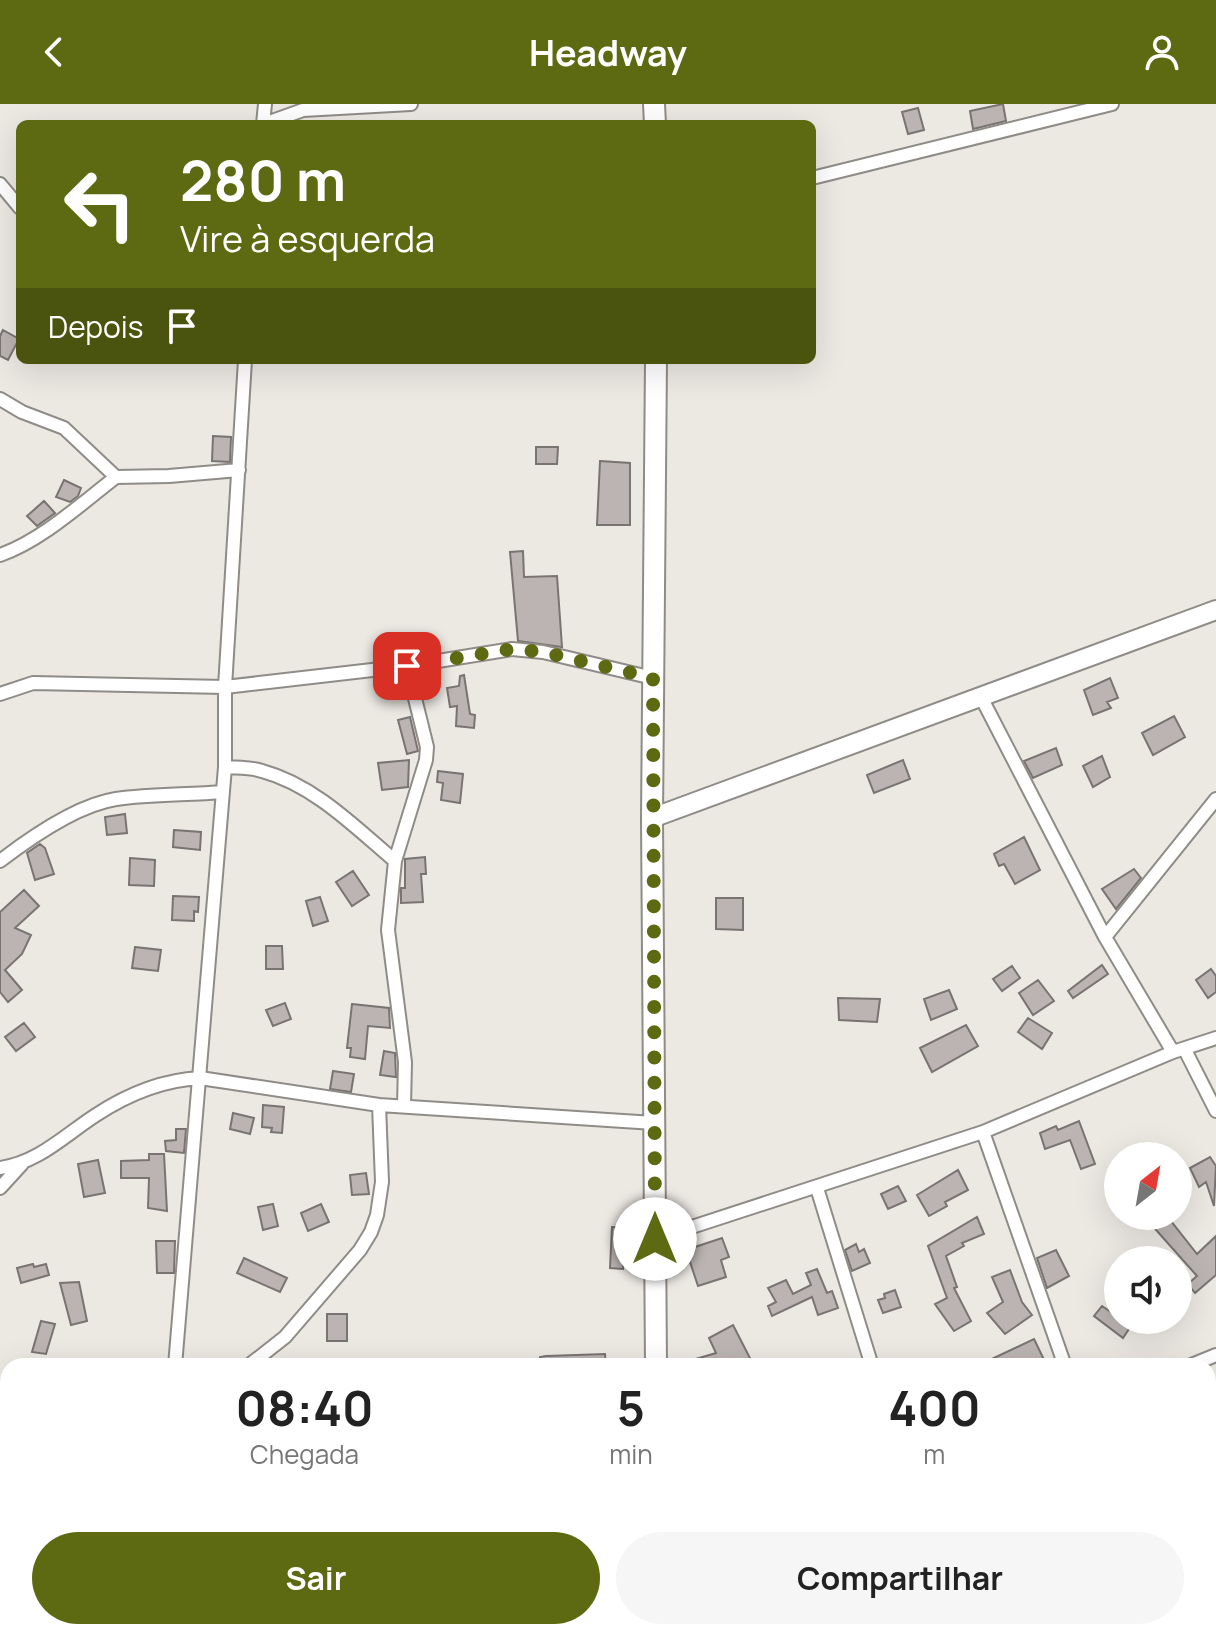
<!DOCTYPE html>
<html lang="pt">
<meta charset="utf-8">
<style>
body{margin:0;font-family:Manrope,sans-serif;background:#f6f6f6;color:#222;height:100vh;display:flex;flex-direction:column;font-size:30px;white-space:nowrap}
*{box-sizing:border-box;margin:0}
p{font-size:26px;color:#767676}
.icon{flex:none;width:44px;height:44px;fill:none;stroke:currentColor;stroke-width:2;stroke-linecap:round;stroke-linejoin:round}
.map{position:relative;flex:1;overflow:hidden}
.side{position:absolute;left:0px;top:1254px;width:1216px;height:282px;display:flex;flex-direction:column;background:#fff;border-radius:24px 24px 0 0;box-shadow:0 8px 32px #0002}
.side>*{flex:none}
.hud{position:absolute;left:16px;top:16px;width:800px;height:244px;border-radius:12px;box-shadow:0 8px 32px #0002;background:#5e6a12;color:#fff;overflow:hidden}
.needle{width:52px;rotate:31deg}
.controls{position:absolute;left:1104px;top:1038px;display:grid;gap:16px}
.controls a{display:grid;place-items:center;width:88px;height:88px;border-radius:50%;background:#fff;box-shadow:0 8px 32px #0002;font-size:40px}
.pin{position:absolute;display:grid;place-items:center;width:68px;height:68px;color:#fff;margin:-34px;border-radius:16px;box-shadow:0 4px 12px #0006}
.me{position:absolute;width:88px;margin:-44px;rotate:0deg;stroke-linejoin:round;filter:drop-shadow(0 0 6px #0008)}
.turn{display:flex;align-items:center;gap:28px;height:168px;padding:0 32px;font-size:36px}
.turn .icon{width:104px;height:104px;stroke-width:2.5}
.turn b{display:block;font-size:56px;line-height:68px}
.then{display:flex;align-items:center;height:76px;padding:0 32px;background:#0003;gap:16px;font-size:30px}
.eta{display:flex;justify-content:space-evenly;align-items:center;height:136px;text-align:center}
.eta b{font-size:48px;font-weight:700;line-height:56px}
.primary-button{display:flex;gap:16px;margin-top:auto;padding:16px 32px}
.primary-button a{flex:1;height:92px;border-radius:48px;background:#5e6a12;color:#fff;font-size:32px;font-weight:700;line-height:92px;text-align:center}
.primary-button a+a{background:#f6f6f6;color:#222}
header{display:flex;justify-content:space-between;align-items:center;height:104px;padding:0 32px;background:#5e6a12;color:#fff;font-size:36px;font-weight:700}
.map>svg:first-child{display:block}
</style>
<header><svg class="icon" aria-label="back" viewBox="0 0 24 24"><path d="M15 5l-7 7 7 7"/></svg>Headway<svg class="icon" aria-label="person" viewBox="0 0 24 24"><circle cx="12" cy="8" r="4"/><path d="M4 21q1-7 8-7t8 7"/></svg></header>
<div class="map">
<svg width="1216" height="1535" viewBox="0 0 1216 1535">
<rect width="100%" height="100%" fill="#ece9e3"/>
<path fill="#bbb4b3" stroke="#797372" stroke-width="2" d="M1003 0 1006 17 973 25 970 7Z
M918 4 924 26 908 30 902 8Z
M3 226 19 235 8 256 0 252V232Z
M213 332 231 333 230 358 212 357Z
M536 343H558L557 360H536Z
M600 357 630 359V421H597Z
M64 376 81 384 78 392 70 398 56 393Z
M44 397 55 409 37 422 27 412Z
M523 447 524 473 557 472 562 543 518 537 510 448Z
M464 571 470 610 475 611 474 624 456 622 457 602 450 603 447 584 459 582 460 572Z
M1110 574 1118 594 1107 598 1111 604 1093 611 1084 586Z
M1174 612 1185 633 1153 651 1142 629Z
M410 613 418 647 407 650 398 616Z
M1056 644 1062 661 1033 674 1024 657Z
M1102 652 1110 673 1093 683 1083 662Z
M409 656 408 683 382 686 378 659Z
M903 656 910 675 874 689 867 671Z
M438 667 463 670 460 699 441 696 443 679 437 678Z
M125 710 127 729 107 731 105 713Z
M174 726 201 728 200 746 173 743Z
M1024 733 1040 766 1015 780 1004 760 999 762 994 750Z
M40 740 45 744 54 770 35 776 27 749Z
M425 753 426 770H421L423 798 401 799V784H405V755Z
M130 754 155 756 154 782 129 781Z
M1134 765 1141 774 1116 805 1102 785Z
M353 767 369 791 352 802 336 778Z
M24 786 39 802 15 824 31 831 22 850 5 866 22 886 8 898 0 888V808Z
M173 792 199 793 198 808 194 807V817L172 816Z
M320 793 328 817 313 822 306 797Z
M716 794H743V826L716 825Z
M266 842H282L283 865H266Z
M135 843 161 846 158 867 132 864Z
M1102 861 1108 870 1073 894 1068 887Z
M1012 862 1020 874 1002 887 993 875Z
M1211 865 1216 872V888L1208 894 1196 876Z
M1038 876 1054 897 1033 911 1019 889Z
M949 886 957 905 931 916 924 895Z
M838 894 880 895 877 918 839 916Z
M285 899 291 915 273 922 266 906Z
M352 900 389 904 390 924 368 922 365 955 350 953 351 944H347Z
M1028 914 1052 929 1042 945 1018 928Z
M24 919 35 933 16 947 5 933Z
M966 921 978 942 932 968 920 944Z
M384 947 395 949 396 973 380 971Z
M333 967 354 970 351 988 330 985Z
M263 1001 284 1003 282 1029 271 1028 272 1024 262 1023Z
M233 1009 254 1014 250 1030 230 1025Z
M1079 1017 1095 1060 1081 1065 1070 1036 1045 1045 1040 1029 1056 1022 1058 1026Z
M176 1025H186L184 1049 166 1047 165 1037 176 1036Z
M149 1050H164L167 1107 148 1104 149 1074H121V1057L149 1056Z
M1210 1053 1216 1062 1214 1102 1206 1078 1199 1083 1190 1064Z
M98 1056 105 1089 84 1093 78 1060Z
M958 1066 968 1086 945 1098 947 1102 929 1112 917 1091Z
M366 1069 369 1090 352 1091 350 1071Z
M898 1082 906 1097 888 1105 881 1090Z
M273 1100 278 1122 263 1126 258 1103Z
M321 1100 329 1118 308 1127 301 1109Z
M1156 1112H1167L1197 1150 1216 1132V1171L1195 1189 1188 1180 1197 1172 1149 1118Z
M977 1113 984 1130 962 1139 964 1142 946 1152 957 1183 954 1184 971 1217 954 1227 935 1200 947 1194 928 1142Z
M612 1123 625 1124 623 1165 610 1164Z
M722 1134 729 1153 721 1156 726 1173 698 1182 686 1146Z
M156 1137H175L174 1169H157Z
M856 1140 859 1148 864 1145 870 1159 852 1167 845 1146Z
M1056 1146 1069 1172 1047 1184 1037 1154Z
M244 1154 287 1174 280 1188 237 1169Z
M33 1160 34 1163 46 1160 49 1171 21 1179 17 1164Z
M817 1165 827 1189 832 1187 838 1204 818 1211 812 1193 772 1212 768 1202 776 1198 768 1184 786 1176 793 1190 811 1181 806 1169Z
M1010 1166 1022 1198 1032 1211 1005 1230 987 1209 1003 1198 992 1173Z
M79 1178 87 1217 71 1221 60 1179Z
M895 1186 901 1203 883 1209 878 1196 885 1194 884 1190Z
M1102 1202 1118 1213V1216L1131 1222 1123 1234 1094 1212Z
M327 1210H347V1237H327Z
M41 1217 55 1220 46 1250 32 1248Z
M733 1221 754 1262H733L731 1255 708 1262H682V1259L716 1249 709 1234Z
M1034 1235 1047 1262H977Z
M605 1250 606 1262H540V1253L546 1252Z"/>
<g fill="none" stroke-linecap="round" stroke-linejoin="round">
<defs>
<path id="street" d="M263 20 265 0
M264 20 303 6 411 0
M812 74 1112 0
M0 80 20 104
M0 295 22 308 64 324 116 373 169 372 239 366
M0 451C41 437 82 399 116 373
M0 590 33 579 225 583 407 562 512 545 543 548 653 574
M981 593 1105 833 1173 948
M225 663C237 664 251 663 262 667 314 681 355 723 395 757
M0 757C30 734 77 701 116 695 151 690 188 691 223 688
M1105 833 1216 695
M1185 946 1216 1007
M404 1002 405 958 388 826 395 757 426 656 427 643 407 562
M983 1028 1065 1262
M0 1064C38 1059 65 1031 96 1011 128 990 162 976 200 974L379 1001 654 1019
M0 1084 22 1060
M817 1084 872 1262
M655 1135 983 1028 1173 948 1216 934
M175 1262 225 663V583L245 256
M248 1262 285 1233 360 1146 371 1128 377 1111 382 1078 379 1001
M1189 1262 1216 1251
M948 1528 950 1535
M1160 1528 1163 1535
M29 1535 41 1528
M167 1535V1528
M338 1535 344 1528"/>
<path id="secondary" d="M652 714 1216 506"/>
<path id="primary" d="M654 0 655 20
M656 256 652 714 656 1262
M658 1528V1535"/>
</defs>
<use href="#street" stroke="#8f8c88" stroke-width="16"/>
<use href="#secondary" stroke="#8f8c88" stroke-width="22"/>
<use href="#primary" stroke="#8f8c88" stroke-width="24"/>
<use href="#street" stroke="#fff" stroke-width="12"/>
<use href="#secondary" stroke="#fff" stroke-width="18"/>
<use href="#primary" stroke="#fff" stroke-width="20"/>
</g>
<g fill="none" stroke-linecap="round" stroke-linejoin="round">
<path stroke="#5e6a12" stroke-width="14" stroke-dasharray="0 25.2" d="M407 562 512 545 543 548 653 574 655 1135"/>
</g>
</svg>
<div class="controls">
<a><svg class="needle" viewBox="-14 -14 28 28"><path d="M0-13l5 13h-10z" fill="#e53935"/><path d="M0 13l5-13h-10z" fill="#767676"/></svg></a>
<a><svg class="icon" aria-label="sound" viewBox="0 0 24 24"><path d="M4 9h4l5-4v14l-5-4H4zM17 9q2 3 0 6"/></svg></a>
</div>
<div class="pin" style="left:407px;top:562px;background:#d93025"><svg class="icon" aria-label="arrive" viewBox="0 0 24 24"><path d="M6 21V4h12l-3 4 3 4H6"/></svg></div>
<svg class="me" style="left:655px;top:1135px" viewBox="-20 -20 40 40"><circle r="19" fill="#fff"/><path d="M0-13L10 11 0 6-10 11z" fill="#5e6a12"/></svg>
<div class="hud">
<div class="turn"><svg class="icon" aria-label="left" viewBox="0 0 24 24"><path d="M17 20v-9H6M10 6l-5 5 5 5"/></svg><div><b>280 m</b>Vire à esquerda</div></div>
<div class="then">Depois<svg class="icon" aria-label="arrive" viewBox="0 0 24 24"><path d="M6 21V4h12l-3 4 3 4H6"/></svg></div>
</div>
<section class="side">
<div class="eta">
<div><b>08:40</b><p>Chegada</p></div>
<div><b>5</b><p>min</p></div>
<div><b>400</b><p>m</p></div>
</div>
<div class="primary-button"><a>Sair</a><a>Compartilhar</a></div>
</section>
</div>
